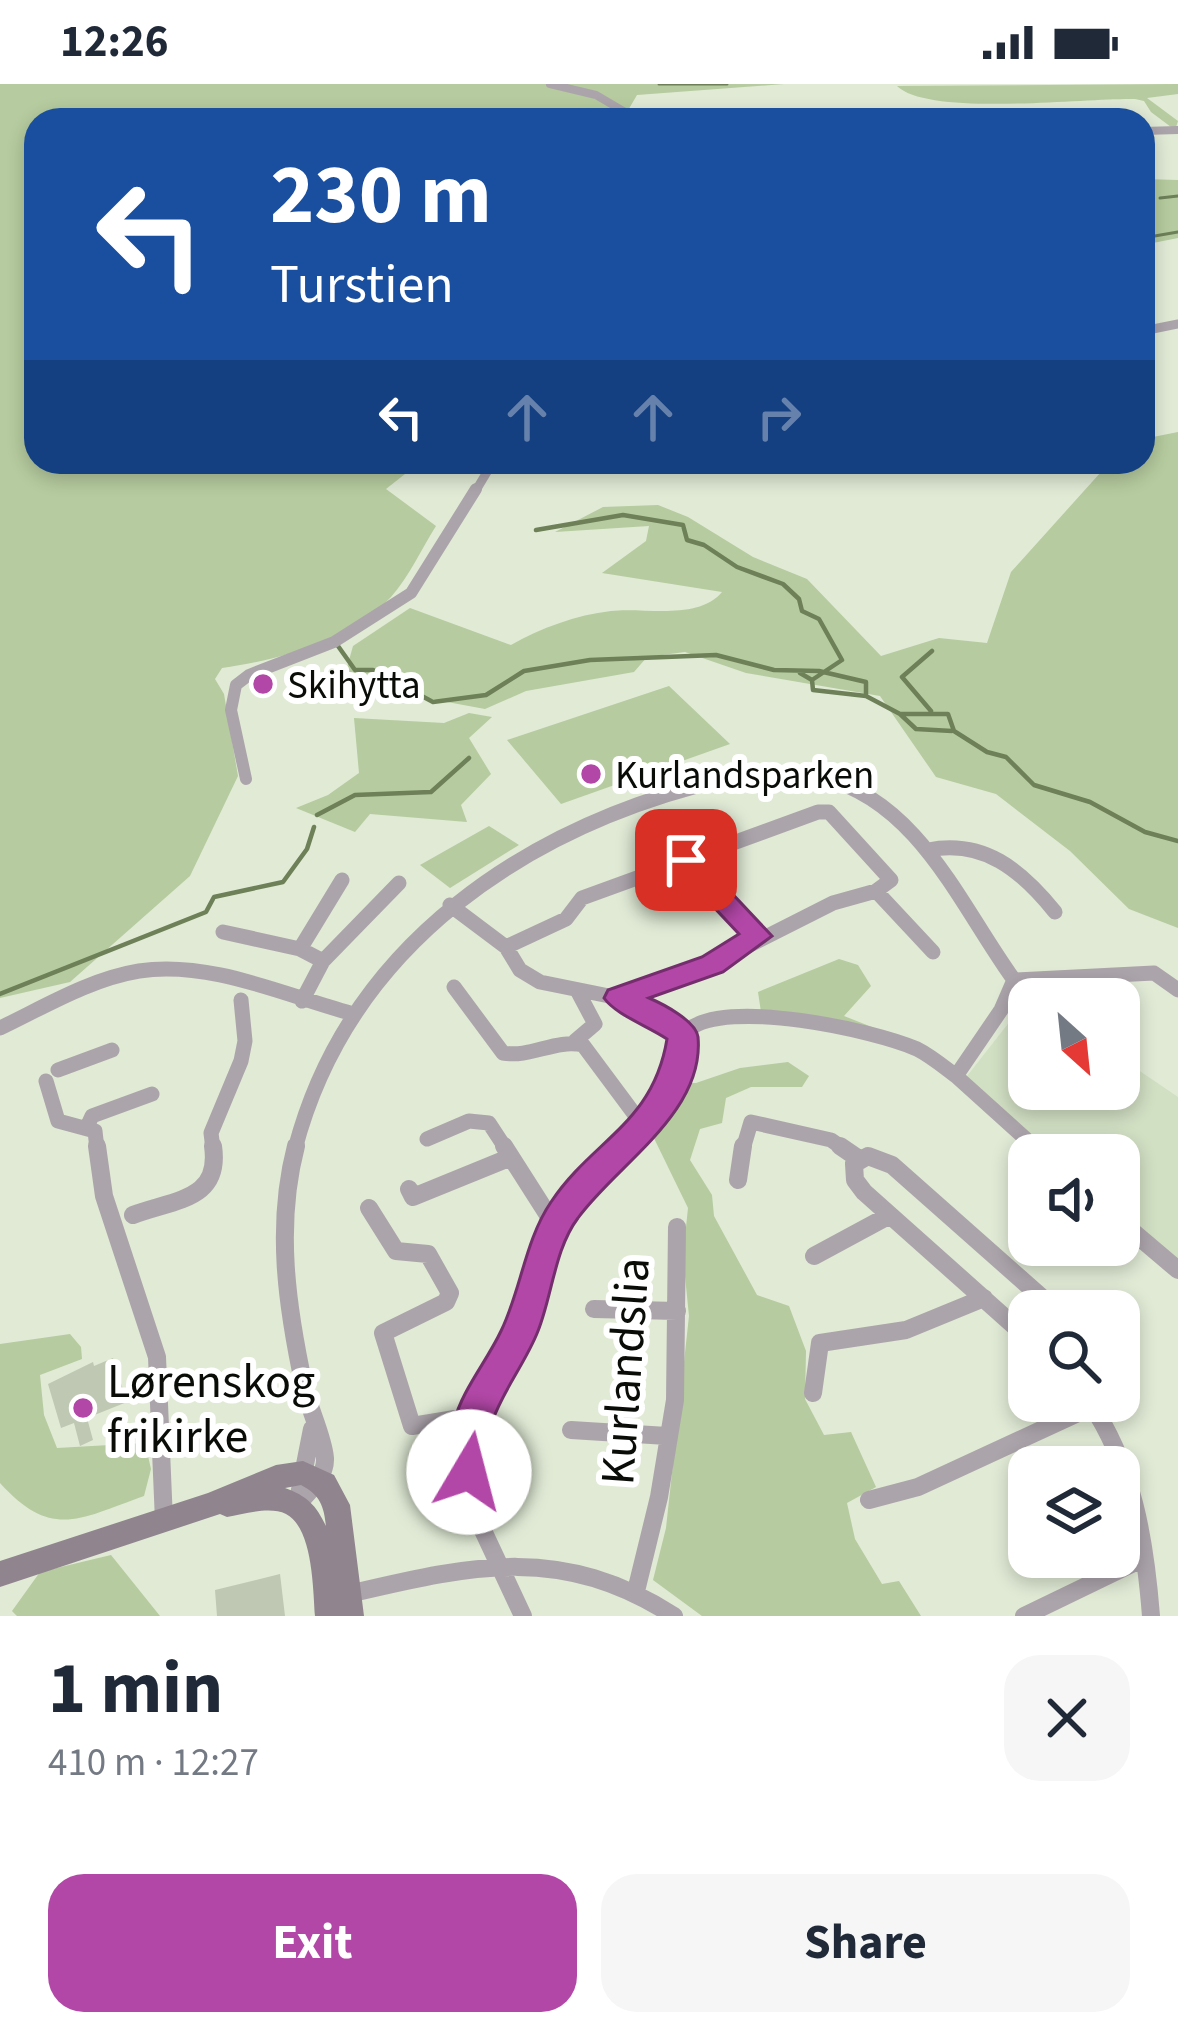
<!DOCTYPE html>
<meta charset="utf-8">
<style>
body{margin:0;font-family:"Source Sans 3",sans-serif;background:#f6f6f7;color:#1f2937;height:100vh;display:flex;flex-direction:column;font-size:45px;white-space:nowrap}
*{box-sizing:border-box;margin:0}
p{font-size:39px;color:#747a83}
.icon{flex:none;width:66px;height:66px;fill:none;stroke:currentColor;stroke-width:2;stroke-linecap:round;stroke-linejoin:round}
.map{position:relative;height:1532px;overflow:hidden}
.details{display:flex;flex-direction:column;background:#fff;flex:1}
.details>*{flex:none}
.hud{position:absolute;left:24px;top:24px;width:1131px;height:366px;border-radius:36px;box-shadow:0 6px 18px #0003;background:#1a4fa0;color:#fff;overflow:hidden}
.needle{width:78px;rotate:153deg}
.tools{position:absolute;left:1008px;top:894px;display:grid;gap:24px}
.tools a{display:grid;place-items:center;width:132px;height:132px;border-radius:24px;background:#fff;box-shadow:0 6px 18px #0003;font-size:60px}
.pin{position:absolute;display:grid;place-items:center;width:102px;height:102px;color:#fff;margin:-51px;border-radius:24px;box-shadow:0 6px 18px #0006}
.me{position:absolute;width:132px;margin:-66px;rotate:8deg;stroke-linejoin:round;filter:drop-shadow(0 0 9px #0008)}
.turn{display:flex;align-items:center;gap:42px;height:252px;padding:0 48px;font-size:54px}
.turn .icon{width:156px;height:156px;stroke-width:2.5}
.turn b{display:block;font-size:84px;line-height:102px}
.lanes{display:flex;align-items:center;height:114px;padding:0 48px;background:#0003;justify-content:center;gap:60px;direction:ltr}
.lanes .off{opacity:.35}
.round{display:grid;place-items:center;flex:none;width:126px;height:126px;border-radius:36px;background:#f6f6f7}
.summary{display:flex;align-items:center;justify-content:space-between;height:204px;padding:0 48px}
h1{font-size:72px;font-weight:700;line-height:90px}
.button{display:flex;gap:24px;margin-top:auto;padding:24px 48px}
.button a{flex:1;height:138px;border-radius:36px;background:#b247a7;color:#fff;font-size:48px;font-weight:700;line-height:138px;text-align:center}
.button a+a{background:#f6f6f7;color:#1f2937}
.status{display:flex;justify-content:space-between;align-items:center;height:84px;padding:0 60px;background:#fff;direction:ltr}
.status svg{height:33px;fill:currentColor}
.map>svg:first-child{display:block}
</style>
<div class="status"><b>12:26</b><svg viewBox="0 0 49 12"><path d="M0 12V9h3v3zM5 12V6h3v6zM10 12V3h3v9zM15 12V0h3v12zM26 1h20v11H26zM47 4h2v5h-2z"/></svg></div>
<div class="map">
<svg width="1178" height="1532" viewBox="0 0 1178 1532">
<rect width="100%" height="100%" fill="#e0ead5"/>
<path fill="#d1dfc3" d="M1029 913V1005H1119V973L1178 1013V1181L1119 1130V1071H1050L964 996Z"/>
<path fill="#b6cb9f" d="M0 0H784L637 11 627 28 642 36H36V378H385L405 390 386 405 436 442C422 464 409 493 391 513 350 557 279 576 222 584L215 595 224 610 238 692 190 792 70 898 0 914Z
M1178 0V10L1147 14 1178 37 1175 46 1151 28 1144 17 1135 15C1082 14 929 33 897 2Z
M1143 95 1178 96V154L1143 161Z
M1178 348V844L1129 825 1070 767 996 710 936 693 880 612 746 589 685 568 647 573 634 588 526 607 485 625 431 615 396 619 346 587 353 562 410 524 511 561C541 544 576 531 611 527 644 523 698 537 722 508L602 489 646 457 649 442 555 448 603 423 658 421 688 433 753 473 807 495 881 572 939 554 987 559 1011 488 1110 378H1143V355Z
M669 602 730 660 561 720 507 656Z
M469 629 492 633 469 654 491 690 461 721 467 738 370 730 355 748 296 724 328 711 359 689 354 634 444 639Z
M489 742 519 761 450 804 420 781Z
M839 875 858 881 871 902 844 932 882 947 761 928 758 908Z
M788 978 809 992 802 1003H751L726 1014 722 1039 700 1045 690 1076 712 1111 714 1132 757 1211 789 1222 806 1267 805 1315 824 1351 851 1348 876 1403 847 1419 855 1455 882 1500 899 1497 921 1532H702L653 1496 666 1444 689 1232 683 1172 688 1124 649 1044 674 999H696L740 984Z
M70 1250 81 1263 82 1275 40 1291 44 1331 57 1364 145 1359 151 1385 144 1412C79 1435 52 1456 0 1399V1260Z
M111 1471 160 1532H17L12 1527 40 1488Z"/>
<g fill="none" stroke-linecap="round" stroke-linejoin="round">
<path stroke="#6d8058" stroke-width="3" d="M659 0H727
M1160 114 1178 112
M1143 154 1178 148"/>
<path stroke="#6d8058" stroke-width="4.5" d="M536 446 623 431 683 441 687 456 704 461 737 483 783 500 799 515 802 527 819 535 842 576 812 596
M338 562 355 586H373L433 618 486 611 524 587 590 576 716 571 774 586 819 587 866 598V612L900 630H948L954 647 987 668 1006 673 1034 701 1090 718 1145 748 1178 757
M800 589 812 596 813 606 866 612
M931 627 902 593 932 567
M900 630 916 645 952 647
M317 731 355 711 431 708 469 674
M0 910 206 828 214 813 283 798 307 765 314 743"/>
</g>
<path fill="#bec8b3" d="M113 1274 127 1318 87 1334 93 1356 80 1362 74 1339 61 1344 48 1300 93 1278 94 1282Z
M280 1490 285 1532H217L215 1506Z"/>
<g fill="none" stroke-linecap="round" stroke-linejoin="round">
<path stroke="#aca4ab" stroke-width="8" d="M550 0 596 11 630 31 729 36
M1143 47 1178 46"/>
<path stroke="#aca4ab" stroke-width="9" d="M1143 247 1178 240
M475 408 493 378"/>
<path stroke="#aca4ab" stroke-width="12" d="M246 695 231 626 236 601 249 591 334 558 411 509 476 405
M716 697 786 688 835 697"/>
<path stroke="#aca4ab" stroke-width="15" d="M824 694C919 718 961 823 1014 896
M928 766C984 755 1021 786 1055 828
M685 777 757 852
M450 821 506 863 520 886 540 898 619 914 649 927 683 951
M223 848 300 865 323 877 302 917
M506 863 566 835 582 814 818 728H829L891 796 876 807
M300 865 342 796
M323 877 399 799
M1014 896 1001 926 956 992 1037 1065
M1014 896 1154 889 1178 906
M454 903 503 969C531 974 555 955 583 961L641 1039
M619 914 704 884 833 819 876 807 933 868
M0 944C44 923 90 895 139 887 209 876 284 911 350 929
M575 957 595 940 578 908
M58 986 112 966
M46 997 58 1037 95 1047 97 1065
M87 1043 92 1032 152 1010
M427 1055 469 1037 489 1039 506 1065
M213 1065 211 1049 241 977 245 957 241 916
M295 1065C349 859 529 740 729 694
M621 1065 670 1006 688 946C727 914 873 946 917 965 931 972 944 983 956 992
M743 1065 751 1038 831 1056 844 1065"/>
<path stroke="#aca4ab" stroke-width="18" d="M97 1062 104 1112 157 1273 164 1437
M296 1062C275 1142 287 1223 304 1302 309 1325 323 1352 325 1374 326 1393 308 1408 297 1421
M504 1062 555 1142
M840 1062 859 1075
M1034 1062 1044 1071
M738 1096 743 1062
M409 1105 413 1113 511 1073
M369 1124 396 1167 428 1170 450 1209 446 1218 383 1249 412 1342 455 1335 473 1338
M133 1131C176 1115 221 1116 213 1062
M1119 1136 1178 1186
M814 1172 890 1131
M594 1225 677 1227
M1029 1255 864 1108 855 1096 854 1080 868 1072 892 1081 1057 1227
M1119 1283 1126 1295 1119 1316
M813 1309 820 1259 906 1246 984 1214
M1089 1317C1133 1382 1145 1455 1151 1532
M571 1346 667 1352
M869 1416 918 1403 1093 1322
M297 1421 312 1345
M636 1507 659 1413 675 1316 677 1143
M344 1511C469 1482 559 1458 674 1532
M523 1532 479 1438 470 1403 469 1355 473 1338 520 1248 546 1164 566 1123 624 1062
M1024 1532 1142 1475"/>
<path fill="#90848e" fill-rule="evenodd" d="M303 1377 334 1391 350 1421 364 1532H315C313 1505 313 1444 286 1430 270 1422 244 1430 227 1433L220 1430 0 1503V1477L208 1409 276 1381ZM301 1401C320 1411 324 1422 326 1442 316 1421 307 1412 285 1404Z"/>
</g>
<path fill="#b247a7" stroke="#742e6d" stroke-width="3" d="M686 767 695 770 772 852 723 888 649 914C663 920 696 937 698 953 705 1029 616 1081 578 1134 555 1164 552 1212 538 1247 526 1278 503 1306 492 1338 486 1359 492 1381 483 1401L469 1407 455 1401C448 1384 449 1357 454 1338 462 1306 487 1277 501 1247 521 1206 525 1156 551 1118 593 1055 653 1040 667 955 648 942 616 931 604 914L608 906 702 873 739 850 676 783 672 776Z"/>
<g fill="#b247a7" stroke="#fff" stroke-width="4.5">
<circle cx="263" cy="600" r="12"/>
<circle cx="591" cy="690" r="12"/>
<circle cx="83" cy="1324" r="12"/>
</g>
<g text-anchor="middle" stroke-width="12" stroke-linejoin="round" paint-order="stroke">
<g font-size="39" fill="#0a0d07" stroke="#fff" text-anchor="start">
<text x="287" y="614">Skihytta</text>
<text x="615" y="704">Kurlandsparken</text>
</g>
<g font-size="48" fill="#0a0d07" stroke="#fff">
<text transform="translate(624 1287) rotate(-86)" y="17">Kurlandslia</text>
</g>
<g font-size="48" fill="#0a0d07" stroke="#fff" text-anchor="start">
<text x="107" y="1313">Lørenskog<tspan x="107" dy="55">frikirke</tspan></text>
</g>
</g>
</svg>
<div class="tools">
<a><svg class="needle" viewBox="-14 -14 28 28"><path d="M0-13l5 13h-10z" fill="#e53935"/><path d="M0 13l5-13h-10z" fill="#747a83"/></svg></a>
<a><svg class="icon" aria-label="sound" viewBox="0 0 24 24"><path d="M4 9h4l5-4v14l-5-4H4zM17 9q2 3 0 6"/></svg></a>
<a><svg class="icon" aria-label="search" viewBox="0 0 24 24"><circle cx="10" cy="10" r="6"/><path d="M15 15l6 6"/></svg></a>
<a><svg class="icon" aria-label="layers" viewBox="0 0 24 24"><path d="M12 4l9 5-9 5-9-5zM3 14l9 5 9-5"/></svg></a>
</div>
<div class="pin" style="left:686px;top:776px;background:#d93025"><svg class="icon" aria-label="arrive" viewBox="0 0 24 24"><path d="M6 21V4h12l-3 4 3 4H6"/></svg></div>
<svg class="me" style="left:469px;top:1388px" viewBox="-20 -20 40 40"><circle r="19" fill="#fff"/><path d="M0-13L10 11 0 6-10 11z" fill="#b247a7"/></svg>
<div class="hud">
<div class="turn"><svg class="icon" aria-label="left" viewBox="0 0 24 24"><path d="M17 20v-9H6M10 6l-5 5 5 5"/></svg><div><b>230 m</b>Turstien</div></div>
<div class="lanes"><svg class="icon" aria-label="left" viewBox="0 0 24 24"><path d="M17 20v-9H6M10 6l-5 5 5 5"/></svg><svg class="icon off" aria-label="ahead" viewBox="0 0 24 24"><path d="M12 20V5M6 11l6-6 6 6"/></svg><svg class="icon off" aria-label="ahead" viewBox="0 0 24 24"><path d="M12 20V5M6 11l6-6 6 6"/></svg><svg class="icon off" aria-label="right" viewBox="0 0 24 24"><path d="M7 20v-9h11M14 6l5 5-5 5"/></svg></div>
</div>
</div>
<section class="details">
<div class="summary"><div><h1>1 min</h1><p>410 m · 12:27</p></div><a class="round"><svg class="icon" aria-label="close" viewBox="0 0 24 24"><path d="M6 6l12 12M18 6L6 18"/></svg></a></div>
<div class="button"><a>Exit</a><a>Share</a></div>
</section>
